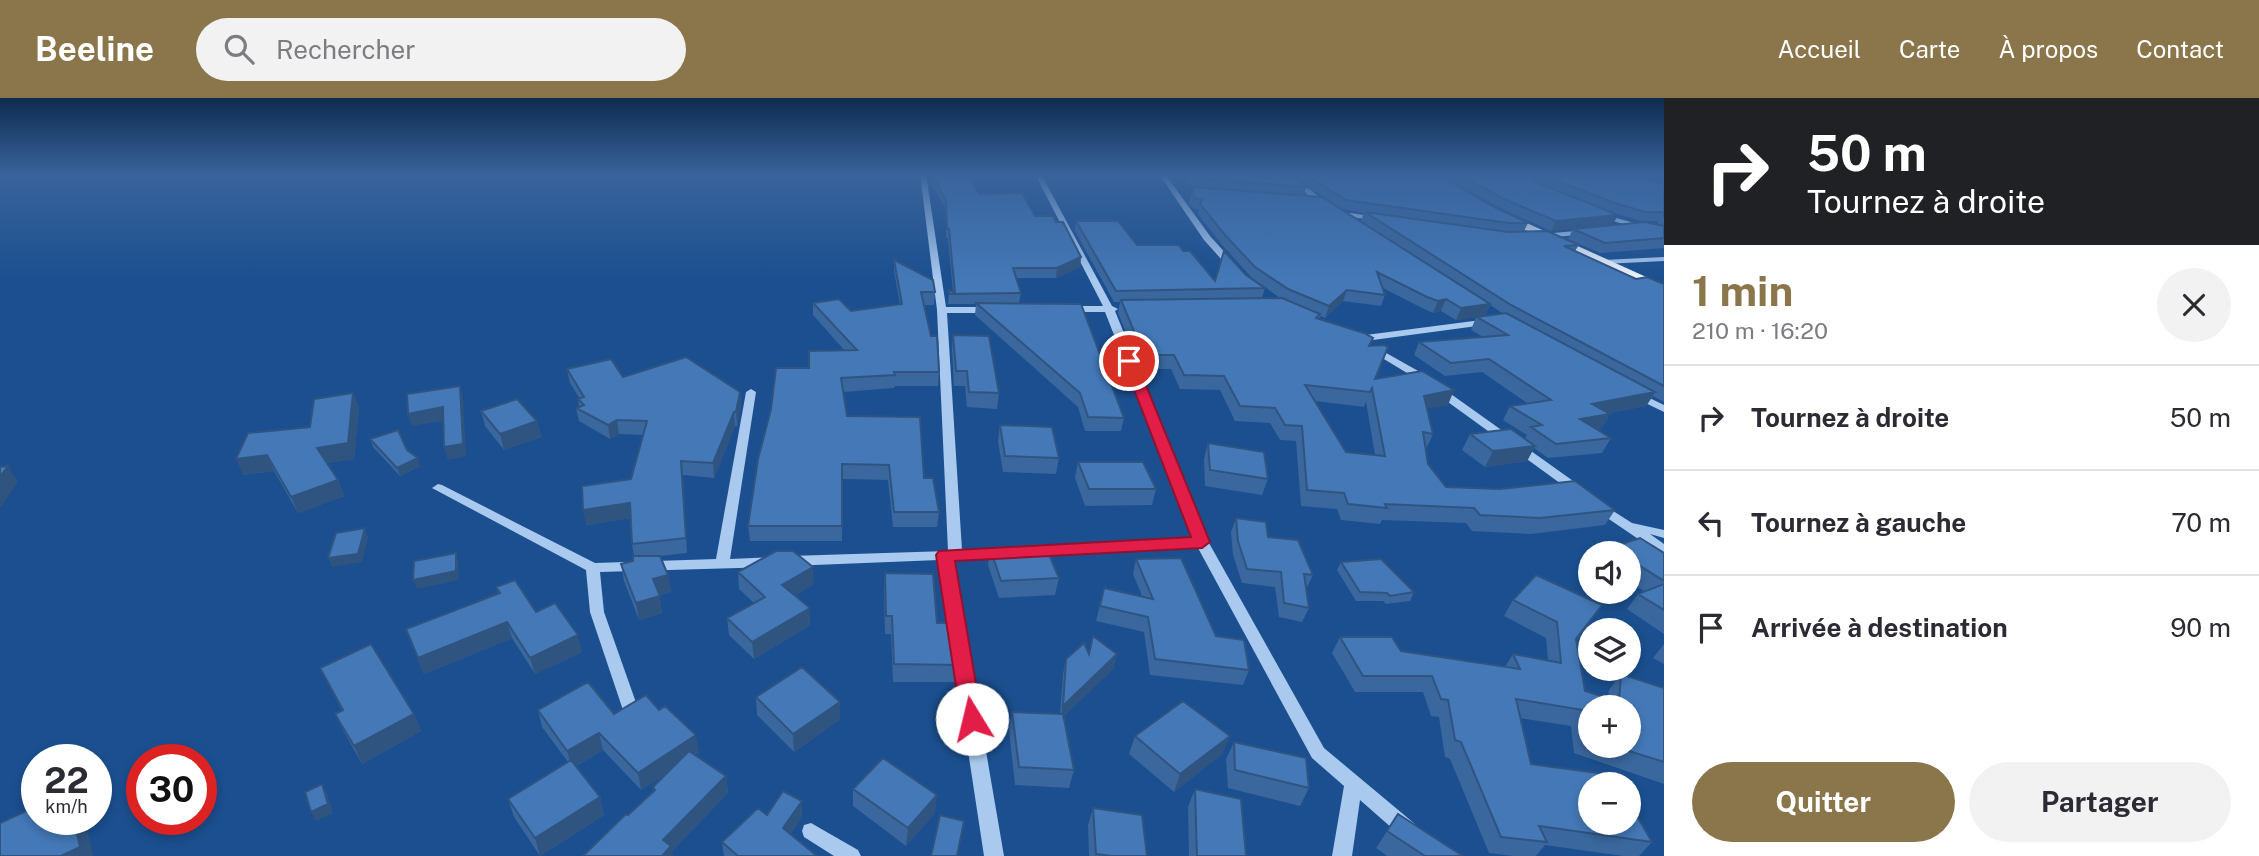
<!DOCTYPE html>
<html lang="fr">
<meta charset="utf-8">
<style>
body{margin:0;font-family:"Public Sans",sans-serif;background:#f2f2f3;color:#2b2b33;height:100vh;display:flex;flex-direction:column;font-size:26px;white-space:nowrap}
*{box-sizing:border-box;margin:0}
p{font-size:23px;color:#7c7c81}
.icon{flex:none;width:38px;height:38px;fill:none;stroke:currentColor;stroke-width:2;stroke-linecap:round;stroke-linejoin:round}
.map{position:relative;flex:1;overflow:hidden}
.side{display:flex;flex-direction:column;background:#fff;width:595px}
.side>*{flex:none}
.guide{background:#202124;color:#fff;overflow:hidden}
.controls{position:absolute;left:1578px;top:443px;display:grid;gap:14px}
.controls a{display:grid;place-items:center;width:63px;height:63px;border-radius:50%;background:#fff;box-shadow:0 4px 10px #0003;font-size:35px}
.speed{position:absolute;left:21px;top:646px;display:flex;gap:14px;font-size:35px;font-weight:700;text-align:center}
.speed>*{display:grid;place-content:center;width:91px;height:91px;border-radius:50%;background:#fff;box-shadow:0 4px 10px #0003;line-height:1}
.speed small{font-size:18px;font-weight:400}
.speed .limit{border:10px solid #d22;background:#fff;color:#111}
.pin{position:absolute;display:grid;place-items:center;width:60px;height:60px;color:#fff;margin:-30px;border:4px solid #fff;border-radius:50%;box-shadow:0 2px 7px #0007}
.me{position:absolute;width:77px;margin:-38px;rotate:351deg;stroke-linejoin:round;filter:drop-shadow(0 0 5px #0008)}
.turn{display:flex;align-items:center;gap:24px;height:147px;padding:0 28px;font-size:32px}
.turn .icon{width:91px;height:91px;stroke-width:2.5}
.turn b{display:block;font-size:49px;line-height:60px}
.round{display:grid;place-items:center;flex:none;width:74px;height:74px;border-radius:37px;background:#f2f2f3}
.head{display:flex;align-items:center;justify-content:space-between;height:119px;padding:0 28px}
h1{font-size:42px;font-weight:700;line-height:52px;color:#8a764a}
.primary-button{display:flex;gap:14px;margin-top:auto;padding:14px 28px}
.primary-button a{flex:1;height:80px;border-radius:42px;background:#8a764a;color:#fff;font-size:28px;font-weight:700;line-height:80px;text-align:center}
.primary-button a+a{background:#f2f2f3;color:#2b2b33}
ul{padding:0;list-style:none}
li{display:flex;align-items:center;gap:21px;height:105px;padding:0 28px;border-top:2px solid #e1e1e2}
li div{flex:1}
li b{display:block;font-size:26px}
li em{font-style:normal}
header{display:flex;align-items:center;gap:42px;box-sizing:border-box;height:98px;padding:0 35px;background:#8a764a;color:#fff}
header strong{font-size:33px}
nav{display:flex;gap:38px;margin-inline-start:auto;font-size:24px}
.search{width:490px;height:63px;background:#f2f2f3;display:flex;align-items:center;gap:18px;box-sizing:border-box;padding:0 24px;border-radius:38px;color:#7c7c81;font-size:26px}
main{display:flex;flex:1;min-height:0}
.map>svg:first-child{display:block}
</style>
<header>
<strong>Beeline</strong>
<div class="search"><svg class="icon" aria-label="search" viewBox="0 0 24 24"><circle cx="10" cy="10" r="6"/><path d="M15 15l6 6"/></svg>Rechercher</div>
<nav><a>Accueil</a><a>Carte</a><a>À propos</a><a>Contact</a></nav>
</header>
<main>
<div class="map">
<svg width="1664" height="758" viewBox="0 0 1664 758">
<rect width="100%" height="100%" fill="#1b4f8f"/>
<g fill="none" stroke-linecap="round" stroke-linejoin="round">
<path fill="#a9c9ee" fill-rule="evenodd" d="M920 76H926L946 209H991L996 212 991 215H947L962 452 1006 451 1011 452 1013 455 1011 458 1006 459 953 461 1004 758H984L939 462 790 468 785 466 783 463 785 460 790 458 948 453 937 212Z
M1035 76H1041L1112 208 1118 211 1115 213 1209 445 1324 650 1415 726 1417 732 1415 738 1408 740 1401 738 1360 702 1352 758H1332L1344 688 1312 660 1198 450 1032 458 1027 457 1025 454 1027 451 1032 450 1194 441 1105 214H1069L1064 211 1069 208H1103Z
M1159 76H1165L1210 138 1237 168V172H1231L1204 142Z
M1282 76H1289L1330 107 1323 109Z
M1336 113 1378 119 1382 121 1378 123 1339 117 1335 115Z
M1598 115 1664 133V137L1598 119Z
M1587 132H1590V136L1542 140 1538 138 1542 136Z
M1664 159V163L1603 166 1599 164 1603 162Z
M1489 221 1494 224 1492 226 1358 244 1353 241 1358 238Z
M1372 247 1420 274 1583 390 1585 393 1583 396H1575L1412 278 1369 252V248Z
M751 291 756 294 730 461 772 459 777 461 779 464 777 467 772 469 600 474 604 514 639 613 637 618 631 620 625 618 590 514 586 472 432 390 438 386 442 387 595 465 716 461 746 294Z
M1637 294 1664 307V314L1633 299 1632 297 1633 295Z
M1599 404 1632 425 1664 432V440L1650 436 1664 446V456L1659 455 1594 411 1593 408Z
M811 725 858 752 861 758H834L804 739 802 733 804 727Z"/>
<path fill="#f0f6ff" fill-rule="evenodd" d="M1501 117H1509L1664 187V196L1501 121Z"/>
</g>
<path fill="#3a679d" fill-rule="evenodd" d="M1178 76H1437L1494 109 1528 125 1524 133 1579 147 1575 153 1636 181 1664 186V304L1653 298 1646 308 1608 315 1610 316 1601 331 1597 332 1611 340 1602 355 1548 360 1534 350 1527 363 1485 369 1462 352 1470 336 1525 340 1527 337 1503 322 1510 308 1527 305 1482 274 1445 278 1414 257 1419 244 1483 239 1471 232 1476 219 1456 222 1441 213 1433 215 1422 210 1383 190 1385 197 1381 208 1343 203 1325 220 1320 218 1319 221 1370 248 1375 281 1448 307 1427 310 1433 336 1426 351 1428 366 1446 389 1615 412 1605 427 1531 436 1472 433 1466 425 1382 422 1380 426 1341 422 1337 411 1301 408 1296 343 1280 342 1270 325 1235 323 1220 292 1180 291 1171 271H1141L1118 215 1120 204H1114L1075 133 1076 123 1137 147 1183 153 1215 183 1246 177 1265 190 1262 200H1280L1252 180 1223 148 1198 116 1199 111H1194L1189 105 1193 89ZM1303 86 1343 111 1364 115 1361 123 1304 97 1306 89ZM1490 207 1502 215 1485 218ZM1315 303 1364 309 1366 304 1375 357 1346 354Z
M1439 76H1656L1643 79 1664 86V150L1600 155 1568 141 1573 131 1658 127V123H1640L1617 116 1618 117 1613 126 1551 133 1500 110Z
M933 77 1035 118 1081 159 1080 169 1056 180H1016L1021 195 1019 205 1124 320 1121 333H1085L1078 309 975 217 976 206H948L949 192 953 194 948 140H946V112L932 86Z
M894 162 935 194 934 207H924L939 274 938 288H895L894 290 843 294 847 318 924 380 939 414 937 429H893L888 382 842 381V443H750L748 428 809 270 845 253 813 217V205L851 213 900 206 894 174Z
M953 237 999 295 997 311 967 309 965 288H954L952 252Z
M567 271 740 294 741 307 737 328H735L714 380 683 377 687 455 660 458 668 477 671 494 659 497 662 515 639 522 624 483 621 466 633 463 634 458 632 446 631 420 586 427 631 381 643 337 619 336 610 341 579 323 576 310 579 309 578 301H580L570 285Z
M353 295 359 310 354 361 327 365 338 382 344 398 298 415 274 373 243 377 310 329Z
M481 313 537 323 541 339 504 352 485 328Z
M1000 327 1059 360 1056 376 1003 374 998 343Z
M370 341 407 352 420 368 400 378 373 349Z
M1208 345 1268 381 1262 397 1205 388 1204 361Z
M1078 364 1156 391 1152 407 1085 408 1075 380Z
M1236 420 1268 439 1313 477 1306 491 1309 510 1302 524 1279 519 1275 489 1242 485 1233 457 1231 434Z
M990 450 1059 480 1055 497 999 500 988 467Z
M1610 450 1664 455V536L1627 511 1638 496 1644 493 1629 484V455H1607Z
M1136 461 1249 572 1243 587 1150 577 1144 534 1096 523 1104 490 1142 498 1133 476Z
M1341 464 1414 494 1410 503 1386 506 1383 503H1356L1337 472Z
M738 474 814 486 795 497 810 510V527L754 561 729 537 727 520 754 505 739 491Z
M885 475 937 525 957 567 955 584H893L891 536H885L884 492Z
M496 489 536 514 582 554 535 576 512 540 424 576 406 531 498 495Z
M1513 502 1591 523 1577 542 1585 593 1608 600 1609 592 1621 576 1664 590V686L1574 655 1571 628 1520 620 1531 666 1652 744 1639 758H1623L1545 747 1536 758H1514L1489 755 1450 661 1445 659 1439 619 1431 618 1423 594H1355L1332 555 1340 539 1401 553 1505 569 1513 556 1548 562 1546 540 1504 518ZM1591 609 1629 648H1591Z
M1664 546V566L1653 560Z
M1089 556 1114 570 1064 618 1074 672 1069 690 1015 687 1009 632 1012 614 1060 616 1063 576 1066 561Z
M320 570 414 616 421 633 362 666 344 634 335 616 342 613Z
M756 599 840 621 794 654 757 617Z
M538 612 614 616 659 612 699 654 695 657 726 678 728 695 672 753 628 717 653 693V689L666 676 641 692 603 652 576 668 600 699 604 717 540 758 514 719 508 701 568 664 542 629Z
M1135 638 1223 655 1174 694 1129 656Z
M1234 644 1309 690 1300 708 1228 690 1226 661Z
M853 691 935 715 906 748 853 708Z
M1195 691 1246 758H1189L1188 709Z
M802 703V719L790 736 817 758H724L722 744 767 717Z
M1093 710 1147 758H1089L1088 727Z
M1387 733 1463 758H1387L1376 750Z"/>
<path fill="#305480" d="M1628 76H1656L1625 82Z
M1618 117 1613 126 1551 133 1556 123Z
M1081 159 1080 169 1056 180 1057 170Z
M1347 192 1343 203 1325 220 1329 208Z
M1446 201 1441 213 1433 215 1438 203Z
M1490 206 1485 218 1456 222 1461 210Z
M460 288 463 300 466 358 448 362 444 349Z
M1454 292 1448 307 1418 312 1424 298Z
M740 294 741 307 737 328 736 314Z
M1655 294 1646 308 1583 320 1592 306Z
M353 295 359 310 354 361 323 366 317 350Z
M443 309 447 322 412 328 408 316Z
M734 314 735 328 714 380 713 365Z
M1610 316 1601 331 1572 336 1580 321Z
M617 322 619 336 610 341 608 327Z
M537 323 541 339 504 352 500 336Z
M1535 348 1527 363 1485 369 1493 353Z
M267 357 274 373 243 377 236 361Z
M418 360 420 368 400 378 397 370Z
M681 363 683 377 687 455 686 440Z
M8 368 18 384 1 409H0V379Z
M338 382 344 398 298 415 291 399Z
M630 405 632 420 586 427 583 412Z
M365 430 368 439 362 464 332 469 328 460Z
M456 455 458 464 459 482 417 491 413 482Z
M813 469 814 486 783 504 782 487Z
M668 477 671 494 656 498 653 481Z
M660 498 662 515 639 522 636 505Z
M810 510V527L754 561 752 544Z
M507 524 512 540 424 576 418 560Z
M578 537 582 554 535 576 530 560Z
M1117 556 1114 570 1060 622 1063 608Z
M840 604V621L794 654 793 636Z
M414 616 421 633 362 666 354 648Z
M599 635 603 652 572 670 567 653Z
M696 637 699 654 641 692 638 675Z
M1230 638 1223 655 1174 694 1180 676Z
M726 678 728 695 672 753 673 758H662L663 742Z
M322 686 327 695 333 715 316 723 311 714Z
M937 697 935 715 906 748 908 730Z
M600 699 604 717 540 758 535 740Z
M802 703V719L784 746 783 730Z
M74 721H85L93 758H61Z"/>
<path fill="#4478b7" stroke="#305480" stroke-width="2" fill-rule="evenodd" d="M1189 76H1291L1306 89 1194 80Z
M1304 76H1437L1494 109 1528 125H1508L1346 102Z
M1458 76H1635L1664 86V119L1663 114H1645L1615 105 1539 76 1532 80 1535 84 1618 117 1556 123 1504 101Z
M933 77H968L979 96 1022 95 1035 118H1053L1056 124H1063L1081 159 1057 170H1013L1021 195 949 196V192L955 195 949 131H947L946 103Z
M1193 89 1322 99 1490 206 1461 210 1446 201 1438 203 1427 199 1377 174 1385 197 1347 192 1329 208 1288 191 1255 169 1225 137 1200 106 1202 101H1196L1192 95Z
M1365 114 1508 134 1547 133 1579 147 1564 148 1636 181 1647 179 1664 186V288L1511 207Z
M1076 123H1118L1137 147H1179L1183 153H1190L1215 183 1224 153 1246 177 1265 190 1116 193Z
M1645 124 1664 128V140L1605 145 1573 131Z
M894 162 933 182 935 194H921L931 238H937L939 274H894L895 277 841 280 847 318 920 319 924 380H933L939 414H894L889 367 842 366V428H748L758 361 771 311 776 270H809V253L857 252 813 205 839 201 851 213 902 206Z
M1282 200 1320 216 1316 220 1364 235 1373 240 1369 248 1384 247 1388 249 1375 281 1422 273 1454 292 1424 298 1433 336 1423 334 1428 366 1446 389 1500 391 1575 383 1615 412 1540 420 1480 417 1474 410 1385 406 1387 410 1348 406 1344 395 1307 392 1302 328 1285 327 1275 310 1240 308 1224 278 1184 277 1174 257H1144L1121 202ZM1305 287 1370 294 1372 290 1385 358 1346 354Z
M976 205 1081 206 1124 320 1088 319 1080 295Z
M1506 215 1655 294 1592 306 1610 316 1580 321 1611 340 1556 346 1531 329 1542 327 1510 308 1551 302 1489 261 1451 265 1419 244 1508 237 1477 219Z
M953 237 989 238 999 295 969 294 967 273H956Z
M686 259 740 294 736 314H734L713 365 681 363 686 440 632 446 630 405 583 412 582 388 631 381 647 323 617 322 608 327 576 310 584 307 578 301 584 299 567 271 611 261 623 279Z
M460 288 463 346 444 349 443 309 408 316 407 296Z
M353 295 348 345 317 350 338 382 291 399 267 357 236 361 248 335 310 329 314 301Z
M517 301 537 323 500 336 481 313Z
M1000 327 1052 329 1059 360 1005 358Z
M1511 331 1535 348 1493 353 1470 336Z
M398 332 407 352 418 360 397 370 370 341Z
M1208 345 1264 354 1268 381 1210 372Z
M1078 364H1143L1156 391H1089Z
M8 368 0 379V369Z
M1236 420 1266 424 1268 439 1298 442 1313 477 1304 476 1309 510 1284 505 1281 474 1247 471 1238 443Z
M365 430 358 456 328 460 336 435Z
M1640 440 1664 455V483L1629 461V455H1619L1610 450Z
M1045 447 1059 480 1001 483 990 450Z
M776 453H793L813 469 782 487 810 510 752 544 727 520 765 499 738 474Z
M456 455V473L413 482 414 463Z
M633 458H660L668 477 653 481 660 498 636 505 621 466 633 463Z
M1181 460 1216 538 1244 542 1249 572 1155 561 1148 519 1100 508 1104 490 1153 501 1136 461Z
M1381 461 1414 494 1390 498 1387 495 1360 494 1341 464Z
M885 475 933 476 937 525H950L957 567 894 566 892 518H886Z
M1536 477 1602 507 1576 541 1585 593 1619 604 1621 576 1664 590V664L1613 648H1629V609H1591V640L1586 638 1583 612 1516 601 1531 666 1613 677 1618 686H1591V724H1629V704L1652 744 1539 728 1547 744 1501 739 1461 644 1455 642 1448 602 1441 601 1432 578H1363L1340 539H1392L1401 553 1520 571 1513 556 1561 565 1557 524 1513 502Z
M515 482 536 514 555 505 578 537 530 560 507 524 418 560 406 531 500 495 496 489Z
M1664 486V512L1638 496Z
M1093 538 1117 556 1063 608 1066 561 1084 545 1089 556Z
M371 546 414 616 354 648 335 616 343 612 320 570Z
M802 569 840 604 793 636 756 599Z
M588 584 614 616 646 597 659 612 665 608 696 637 638 675 599 635 567 653 538 612Z
M1183 603 1230 638 1180 676 1135 638Z
M1012 614 1063 616 1074 672 1019 669Z
M1234 644 1306 660 1309 690 1235 672Z
M689 653 726 678 663 742 671 748 662 758H583L626 716 628 717 655 692 653 689Z
M883 660 937 697 908 730 853 691Z
M571 662 600 699 535 740 508 701Z
M322 686 328 706 311 714 305 694Z
M1195 691 1241 701 1246 758H1197Z
M783 693 802 703 783 730 817 758H738L722 744 758 710 767 717Z
M37 708V721H74L80 749 61 758H0V725Z
M1093 710 1142 717 1147 758H1112L1096 756Z
M1398 716 1463 758H1425L1387 733Z
M940 717 964 723 957 758H931Z"/>
<linearGradient id="sky" x2="0" y2="1"><stop stop-color="#0f2b4f"/><stop offset="0.42" stop-color="#39639b"/><stop offset="1" stop-color="#39639b" stop-opacity="0"/></linearGradient>
<rect width="1664" height="182" fill="url(#sky)"/>
<path fill="#e11d48" stroke="#92132f" stroke-width="2" d="M1129 259 1136 263 1210 444 1202 450 955 463 982 621 979 628 972 630 964 628 961 621 936 457 939 453 1191 439 1123 263Z"/>
</svg>
<div class="controls">
<a><svg class="icon" aria-label="sound" viewBox="0 0 24 24"><path d="M4 9h4l5-4v14l-5-4H4zM17 9q2 3 0 6"/></svg></a>
<a><svg class="icon" aria-label="layers" viewBox="0 0 24 24"><path d="M12 4l9 5-9 5-9-5zM3 14l9 5 9-5"/></svg></a>
<a>+</a>
<a>−</a>
</div>
<div class="speed"><div>22<small>km/h</small></div><div class="limit">30</div></div>
<div class="pin" style="left:1129px;top:263px;background:#d93025"><svg class="icon" aria-label="arrive" viewBox="0 0 24 24"><path d="M6 21V4h12l-3 4 3 4H6"/></svg></div>
<svg class="me" style="left:972px;top:621px" viewBox="-20 -20 40 40"><circle r="19" fill="#fff"/><path d="M0-13L10 11 0 6-10 11z" fill="#e11d48"/></svg>
</div>
<section class="side">
<div class="guide">
<div class="turn"><svg class="icon" aria-label="right" viewBox="0 0 24 24"><path d="M7 20v-9h11M14 6l5 5-5 5"/></svg><div><b>50 m</b>Tournez à droite</div></div>
</div>
<div class="head"><div><h1>1 min</h1><p>210 m · 16:20</p></div><a class="round"><svg class="icon" aria-label="close" viewBox="0 0 24 24"><path d="M6 6l12 12M18 6L6 18"/></svg></a></div>
<ul>
<li><svg class="icon" aria-label="right" viewBox="0 0 24 24"><path d="M7 20v-9h11M14 6l5 5-5 5"/></svg><div><b>Tournez à droite</b></div><em>50 m</em></li>
<li><svg class="icon" aria-label="left" viewBox="0 0 24 24"><path d="M17 20v-9H6M10 6l-5 5 5 5"/></svg><div><b>Tournez à gauche</b></div><em>70 m</em></li>
<li><svg class="icon" aria-label="arrive" viewBox="0 0 24 24"><path d="M6 21V4h12l-3 4 3 4H6"/></svg><div><b>Arrivée à destination</b></div><em>90 m</em></li>
</ul>
<div class="primary-button"><a>Quitter</a><a>Partager</a></div>
</section>
</main>
